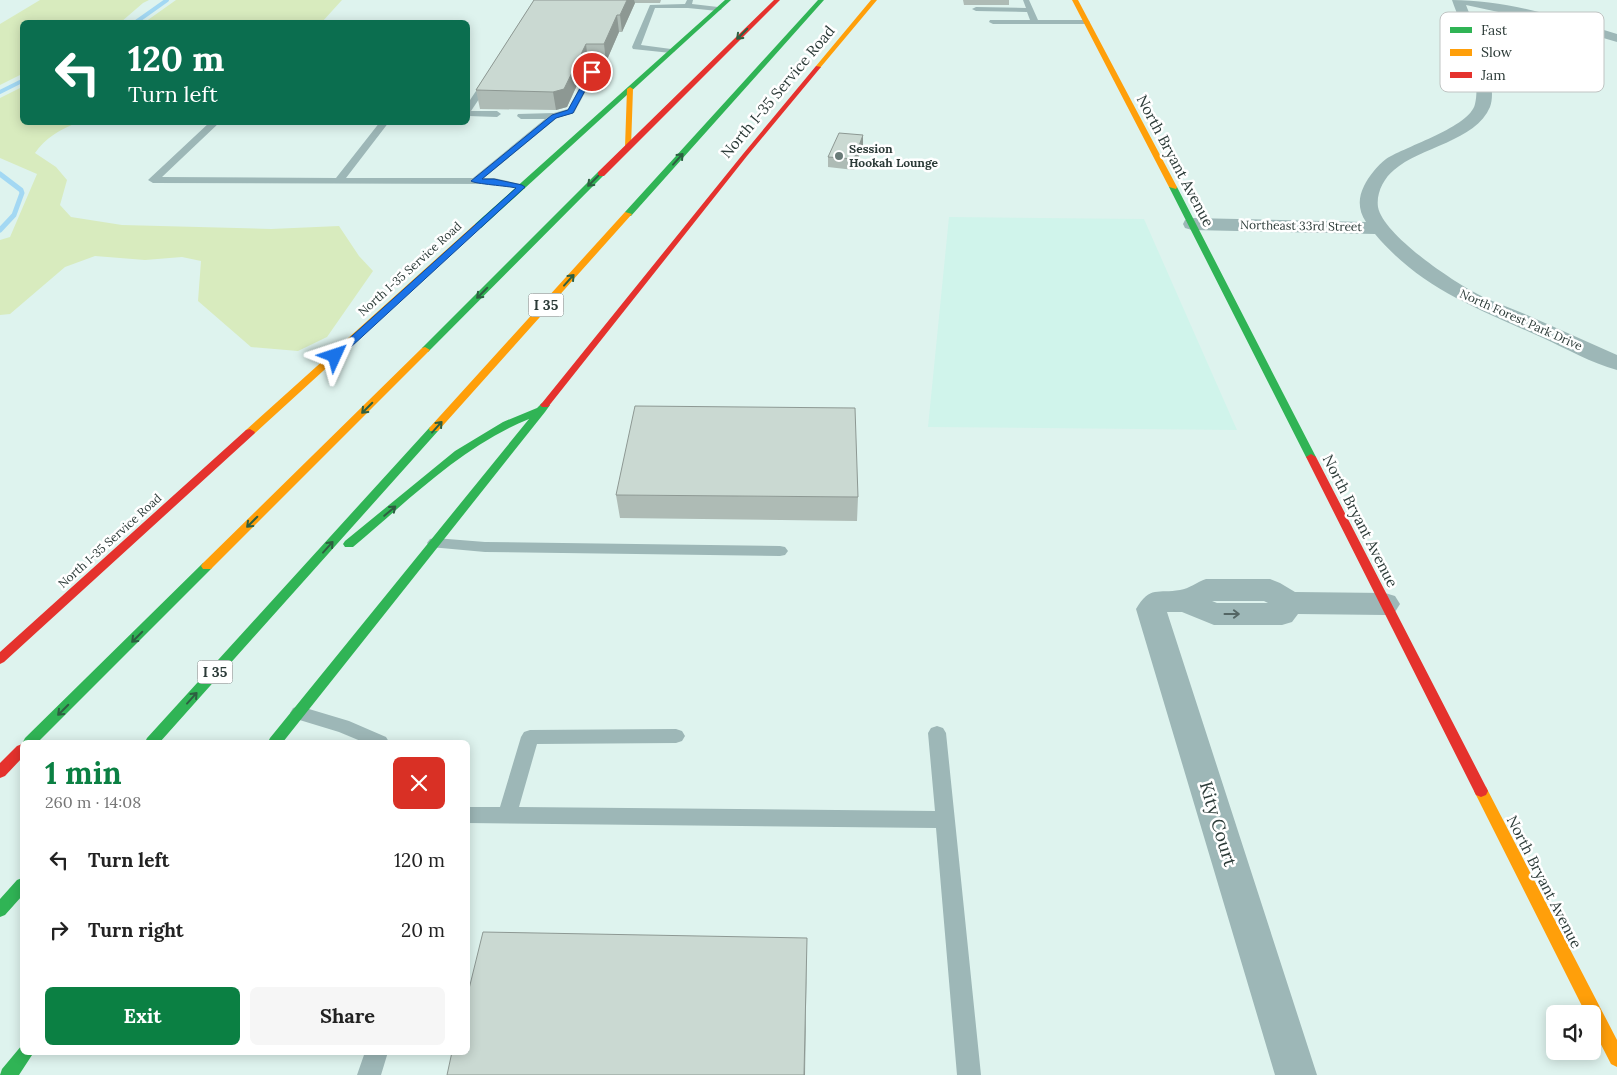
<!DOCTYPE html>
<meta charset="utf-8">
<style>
body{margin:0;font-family:Lora,serif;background:#f6f6f6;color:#222;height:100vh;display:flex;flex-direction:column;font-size:19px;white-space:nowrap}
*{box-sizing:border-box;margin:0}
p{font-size:16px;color:#767676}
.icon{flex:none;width:28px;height:28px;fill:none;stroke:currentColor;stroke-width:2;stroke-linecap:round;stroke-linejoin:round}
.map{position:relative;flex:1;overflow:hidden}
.sheet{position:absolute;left:20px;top:740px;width:450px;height:315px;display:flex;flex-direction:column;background:#fff;border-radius:8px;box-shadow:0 2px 12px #0003}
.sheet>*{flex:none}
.hud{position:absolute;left:20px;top:20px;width:450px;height:105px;border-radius:8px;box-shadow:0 2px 12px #0003;background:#0b6e4f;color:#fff;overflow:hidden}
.tools{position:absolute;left:1546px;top:1005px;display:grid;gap:10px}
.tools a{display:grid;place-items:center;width:55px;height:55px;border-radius:8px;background:#fff;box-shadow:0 2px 12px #0003;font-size:25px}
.pin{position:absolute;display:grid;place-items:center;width:42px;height:42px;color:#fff;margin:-21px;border:2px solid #fff;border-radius:50%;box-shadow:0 1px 5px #0007}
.me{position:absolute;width:55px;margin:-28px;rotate:48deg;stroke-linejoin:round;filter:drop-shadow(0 0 4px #0008)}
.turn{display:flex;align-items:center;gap:18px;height:105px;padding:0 25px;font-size:22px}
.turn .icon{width:65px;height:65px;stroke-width:2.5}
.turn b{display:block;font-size:35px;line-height:42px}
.round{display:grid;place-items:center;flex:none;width:52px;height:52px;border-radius:8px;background:#f6f6f6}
.head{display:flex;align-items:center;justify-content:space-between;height:85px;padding:0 25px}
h1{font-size:30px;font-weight:700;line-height:38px;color:#0b8043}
.button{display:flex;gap:10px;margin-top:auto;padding:10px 25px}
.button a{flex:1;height:58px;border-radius:8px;background:#0b8043;color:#fff;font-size:20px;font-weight:700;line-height:58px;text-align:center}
.button a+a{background:#f6f6f6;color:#222}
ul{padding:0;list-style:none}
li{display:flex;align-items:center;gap:15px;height:70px;padding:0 25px}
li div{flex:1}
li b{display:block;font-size:19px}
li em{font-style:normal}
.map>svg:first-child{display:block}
</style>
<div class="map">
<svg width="1617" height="1075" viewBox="0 0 1617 1075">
<rect width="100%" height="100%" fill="#def3ee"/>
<path fill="#d0f4eb" d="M949 217 1144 219 1237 430 928 427Z"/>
<path fill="#d8ebbe" d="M40 0H149L143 3 121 22H22V74L0 85V24Z
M176 0H342L322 22H145Z
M22 87V122L76 123C60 130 45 138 35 153L56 167 67 180 60 205 71 217 122 225 271 229 339 226 359 256 373 271 327 337 298 351 251 347 198 301 201 261 182 257 145 260 95 256 65 267 10 314 0 315V240L10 237 37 174 0 158V98Z"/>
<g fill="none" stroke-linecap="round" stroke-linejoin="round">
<path stroke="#a3d8f3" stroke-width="4" d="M136 22 167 0
M0 92 22 81"/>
<path stroke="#a3d8f3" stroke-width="5" d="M0 174 21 190 22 193 14 215 0 230"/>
<path fill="#9db7b7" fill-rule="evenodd" d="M687 0H693L692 4 718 7 722 9 718 11 688 8H655L641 45 671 49 675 51 671 53 633 49 632 47 650 5 685 4Z
M1023 0H1029L1038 20H1086L1090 22 1086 24H993L989 22 990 20H1030L1027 12 976 11 972 9 976 7 1026 8Z
M589 70 596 72 574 113 557 118 484 178H494L525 185V189L494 184 153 183 148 180 210 122H220L162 177 336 178 380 122H389L346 178H473L545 119H521L517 116 518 114 554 113 568 109Z
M486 76 493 78 471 111H469H497L501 114 497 117 468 116V103Z
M435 538 485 542 780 546 785 547 788 551 785 555 780 556 485 552 430 547 427 543 430 539Z
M299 706 349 721 386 737 389 742H363L339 732 293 718 290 713 293 708Z
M937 726 943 728 946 733 981 1075H957L936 828 468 823V807H500L521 737 524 732 530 730 676 729 682 731 685 736 682 741 676 743 537 744 519 807 935 811 928 733 931 728Z
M365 1052H388L381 1075H357Z"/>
<path fill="#9db7b7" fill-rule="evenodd" d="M1452 0C1507 0 1564 18 1617 34V42L1559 25 1466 5C1475 28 1499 83 1490 107 1476 141 1420 147 1394 170 1384 178 1376 193 1378 207 1383 234 1448 278 1472 291 1489 301 1509 307 1527 315 1557 328 1587 342 1617 355V370C1591 363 1567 349 1543 338 1479 309 1421 289 1375 234L1192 230 1185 228 1183 224 1185 220 1192 218 1366 222C1358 210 1358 198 1364 186 1369 176 1377 166 1386 159 1406 146 1470 127 1475 104 1482 74 1462 28 1452 0Z
M1206 579H1270L1280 583 1295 592 1385 593 1395 596 1400 604 1395 612 1385 615 1298 614 1292 622 1282 625H1214L1182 612H1167L1317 1075H1275L1136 609C1150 585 1158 594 1180 590 1189 589 1197 582 1206 579ZM1212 601H1264L1268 603H1217Z"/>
<path fill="#30b455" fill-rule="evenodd" d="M725 0H731L481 228H475V224Z
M818 0H824L631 216H625V212Z
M598 172 605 174 428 352H422V348Z
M1170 185 1177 187 1316 457 1315 459 1311 460 1306 457 1169 187Z
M545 402 550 405 545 412 283 742H268L270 738 529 419C462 446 408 501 353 547H345L343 544 345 541 455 451 503 422 537 408 542 403Z
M434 426 438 427 439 429 438 431 160 742H145L147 738 430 427Z
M207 562 213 566 211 569 38 742H23L25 738 203 563Z
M22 878V896L5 915 0 917V899L17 880Z
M22 1045V1052H34L19 1075H0L2 1069Z"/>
<path fill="#ff9f0a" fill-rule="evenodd" d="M871 0H877L820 68H816V66Z
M1072 0H1078L1177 187 1176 189 1169 187Z
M630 87 633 89 631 147 628 149 625 147 627 89Z
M625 212 632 214 438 431H430L429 429 430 427Z
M475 224 482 226 254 434H246L245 432 246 430Z
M425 347 430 350 211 569H203L201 566 203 563 422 348Z
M1481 785 1486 787 1617 1040V1067L1611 1064 1592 1027V1014H1586L1476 795 1474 791 1476 787Z"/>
<path fill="#e5322d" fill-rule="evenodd" d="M774 0H780L604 176H598V172Z
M816 66 821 67 747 156 548 407H542L540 405 542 403 743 154Z
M250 429 255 432 254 434 4 662 0 664V652L246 430Z
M1311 454 1316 457 1486 787 1488 791 1486 795 1481 797 1476 795 1306 457Z
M22 744V758L5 776 0 778V763L17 746Z"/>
</g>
<path fill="#aebbb5" d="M534 0H661L660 3H635L622 32H619L606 62 588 61 567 107 556 110 480 109 476 90Z
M963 0H1009V5H964Z
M863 135V145L854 170 828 167V157Z
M616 495 858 497 857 521 620 518Z"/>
<path fill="#8d9893" d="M627 0H634L635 3 622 32 620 15Z
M617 15 619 32 606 62 604 44Z
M586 44 588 61 567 107 556 110 553 92Z
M863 135V145L854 170V159Z
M807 938 805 1075H804Z"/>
<path fill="#cad9d2" stroke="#8d9893" d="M534 0H627L620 15H617L604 44H586L564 89 553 92 476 90Z
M839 133 863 135 854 159 828 157Z
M635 406 855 408 858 497 616 495Z
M483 932 807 938 804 1075H447L452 1052H468V993Z"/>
<defs><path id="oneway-shaft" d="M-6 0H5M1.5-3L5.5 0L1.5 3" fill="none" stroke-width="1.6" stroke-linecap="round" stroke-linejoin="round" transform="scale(1.25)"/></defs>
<g stroke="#2d5f41">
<use href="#oneway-shaft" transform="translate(742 34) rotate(135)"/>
<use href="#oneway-shaft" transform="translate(678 159) rotate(-48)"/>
<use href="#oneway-shaft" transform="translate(593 181) rotate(135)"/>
<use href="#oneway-shaft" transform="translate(569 280) rotate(-48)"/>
<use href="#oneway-shaft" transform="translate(482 293) rotate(135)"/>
<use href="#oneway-shaft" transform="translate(367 408) rotate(135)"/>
<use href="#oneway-shaft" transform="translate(437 427) rotate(-48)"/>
<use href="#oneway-shaft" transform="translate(390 511) rotate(-40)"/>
<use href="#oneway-shaft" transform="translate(252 522) rotate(135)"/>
<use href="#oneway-shaft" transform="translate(328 547) rotate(-48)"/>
<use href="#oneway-shaft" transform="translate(137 637) rotate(135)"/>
<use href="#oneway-shaft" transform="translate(192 698) rotate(-48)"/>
<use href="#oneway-shaft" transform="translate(63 710) rotate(135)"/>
</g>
<use stroke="#546664" href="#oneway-shaft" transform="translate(1232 614)"/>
<path fill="#1a73e8" stroke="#114b97" d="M592 70 595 72 573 113 556 118 482 179H494L522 185 525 187 524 188 339 358H332V354L516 188C508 186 475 184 471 181L552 115 568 110 589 72Z"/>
<circle fill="#6a7b78" stroke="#fff" stroke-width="2" cx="839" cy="156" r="5"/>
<g text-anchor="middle" stroke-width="5" stroke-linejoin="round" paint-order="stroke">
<g font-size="12" font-weight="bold" fill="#2c3b38" stroke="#fff" text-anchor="start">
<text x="849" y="153">Session<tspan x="849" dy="14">Hookah Lounge</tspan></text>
</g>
<g font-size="12" fill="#2c3b38" stroke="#fff">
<text transform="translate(1301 226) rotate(1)" y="4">Northeast 33rd Street</text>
<text transform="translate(410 269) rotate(-42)" y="4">North I-35 Service Road</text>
<text transform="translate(1521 320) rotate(24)" y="4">North Forest Park Drive</text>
<text transform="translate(110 541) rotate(-42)" y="4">North I-35 Service Road</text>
</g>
<g fill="#fff" stroke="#6b7674" stroke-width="1">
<rect x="528.5" y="293.5" width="35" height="23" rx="4"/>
<rect x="197.5" y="660.5" width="35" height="23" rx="4"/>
</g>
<g font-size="14" font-weight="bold" fill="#2c3b38">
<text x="546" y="310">I 35</text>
<text x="215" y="677">I 35</text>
</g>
<g font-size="15" fill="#2c3b38" stroke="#fff">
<text transform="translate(778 92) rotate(-50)" y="5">North I-35 Service Road</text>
<text transform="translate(1175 161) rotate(62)" y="5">North Bryant Avenue</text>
<text transform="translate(1360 521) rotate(63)" y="5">North Bryant Avenue</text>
<text transform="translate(1544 882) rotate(63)" y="5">North Bryant Avenue</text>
</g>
<g font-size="18" fill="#2c3b38" stroke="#fff">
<text transform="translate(1218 824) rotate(73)" y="6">Kity Court</text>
</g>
</g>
<rect x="1440" y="12" width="164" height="80" rx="8" fill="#fff" stroke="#c0c4c3" stroke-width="1"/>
<rect x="1450" y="27" width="22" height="6" fill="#30b455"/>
<rect x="1450" y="49" width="22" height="7" fill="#ff9f0a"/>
<rect x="1450" y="72" width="22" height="6" fill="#e5322d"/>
<g font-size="14" fill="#2c3b38">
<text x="1481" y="35">Fast</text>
<text x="1481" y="57">Slow</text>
<text x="1481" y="80">Jam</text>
</g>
</svg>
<div class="tools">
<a><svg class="icon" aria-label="sound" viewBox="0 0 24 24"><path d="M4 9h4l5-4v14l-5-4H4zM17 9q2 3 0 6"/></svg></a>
</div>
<div class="pin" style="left:592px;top:72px;background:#d93025"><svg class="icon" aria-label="arrive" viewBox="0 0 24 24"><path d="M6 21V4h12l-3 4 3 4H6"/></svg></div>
<svg class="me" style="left:335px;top:356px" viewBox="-20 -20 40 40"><path d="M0-17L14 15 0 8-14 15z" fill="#1a73e8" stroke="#fff" stroke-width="4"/></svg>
<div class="hud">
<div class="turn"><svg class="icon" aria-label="left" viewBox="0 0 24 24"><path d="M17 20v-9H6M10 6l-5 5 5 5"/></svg><div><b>120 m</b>Turn left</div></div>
</div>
<section class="sheet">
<div class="head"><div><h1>1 min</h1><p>260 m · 14:08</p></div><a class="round" style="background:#d93025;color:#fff"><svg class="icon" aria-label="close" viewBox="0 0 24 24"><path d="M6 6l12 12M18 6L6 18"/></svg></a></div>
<ul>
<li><svg class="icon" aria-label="left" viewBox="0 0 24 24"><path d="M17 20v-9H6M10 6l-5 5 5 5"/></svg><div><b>Turn left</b></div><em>120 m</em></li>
<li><svg class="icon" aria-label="right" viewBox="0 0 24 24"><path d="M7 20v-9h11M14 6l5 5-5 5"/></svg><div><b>Turn right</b></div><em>20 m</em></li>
</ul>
<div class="button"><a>Exit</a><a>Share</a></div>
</section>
</div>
